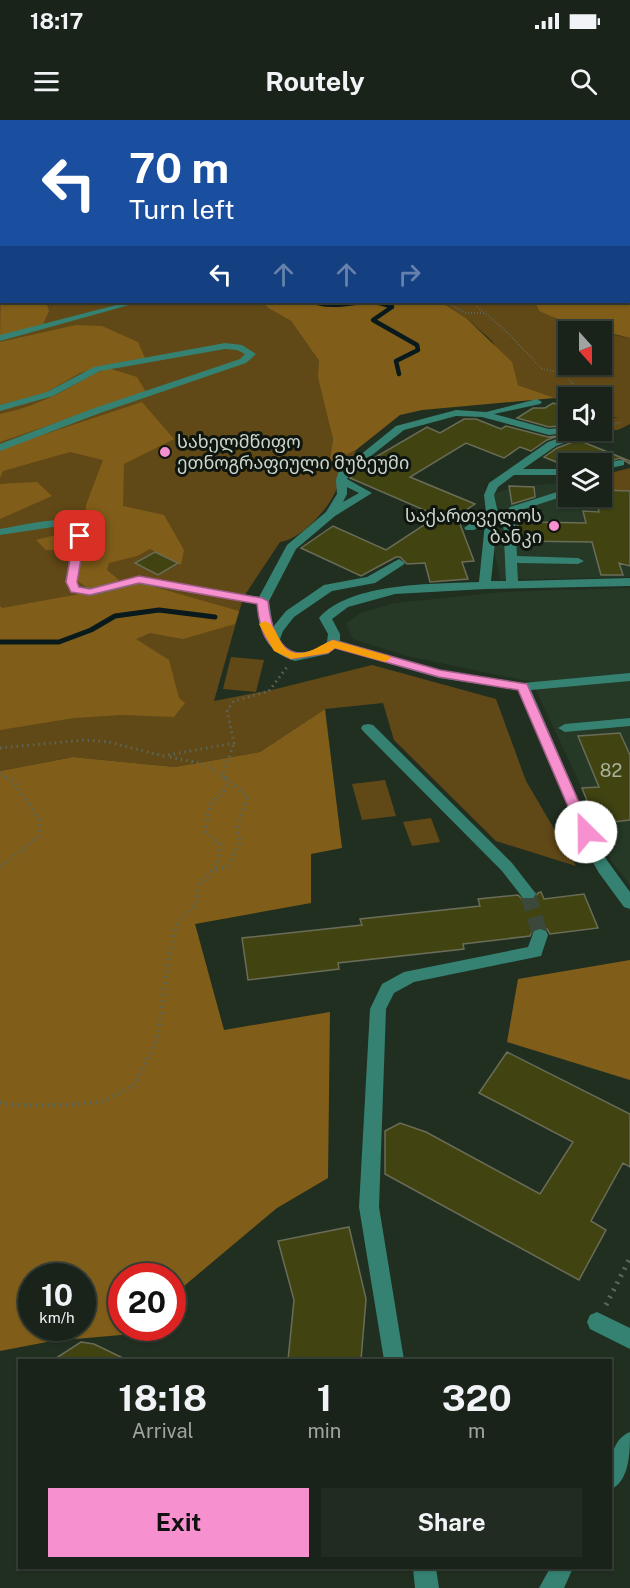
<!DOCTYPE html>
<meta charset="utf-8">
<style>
body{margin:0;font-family:"Public Sans","Noto Sans Georgian",sans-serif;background:#222b22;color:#f1f3f6;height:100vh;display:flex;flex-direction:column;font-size:22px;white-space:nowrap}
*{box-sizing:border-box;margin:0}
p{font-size:20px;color:#9fa4a2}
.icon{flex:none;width:33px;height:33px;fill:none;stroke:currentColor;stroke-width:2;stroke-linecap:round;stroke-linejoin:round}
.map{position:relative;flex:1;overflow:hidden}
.panel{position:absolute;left:18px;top:1239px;width:594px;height:210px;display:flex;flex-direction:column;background:#192319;border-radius:0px;box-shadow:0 2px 4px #0004,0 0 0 2px #374038}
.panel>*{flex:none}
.guide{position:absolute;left:0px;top:0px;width:630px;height:183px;box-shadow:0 2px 4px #0004,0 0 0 2px #374038;background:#1a4fa0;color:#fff;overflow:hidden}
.needle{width:39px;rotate:159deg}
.controls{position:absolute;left:558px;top:201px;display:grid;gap:12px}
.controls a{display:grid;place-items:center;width:54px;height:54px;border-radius:0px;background:#192319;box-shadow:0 2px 4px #0004,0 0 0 2px #374038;font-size:30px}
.speed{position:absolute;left:18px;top:1143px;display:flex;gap:12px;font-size:30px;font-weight:700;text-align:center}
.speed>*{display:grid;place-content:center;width:78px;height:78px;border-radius:50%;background:#192319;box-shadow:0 2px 4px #0004,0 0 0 2px #374038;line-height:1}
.speed small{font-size:15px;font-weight:400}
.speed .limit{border:9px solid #d22;background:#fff;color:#111}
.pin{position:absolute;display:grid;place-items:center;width:51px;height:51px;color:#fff;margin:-26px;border-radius:12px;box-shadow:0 3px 9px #0006}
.me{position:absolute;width:66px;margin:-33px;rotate:337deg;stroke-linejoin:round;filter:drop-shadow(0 0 4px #0008)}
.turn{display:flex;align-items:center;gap:21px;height:126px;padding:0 30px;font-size:27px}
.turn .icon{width:78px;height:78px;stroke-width:2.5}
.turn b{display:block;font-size:42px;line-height:51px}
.lanes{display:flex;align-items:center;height:57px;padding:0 30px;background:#0003;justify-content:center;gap:30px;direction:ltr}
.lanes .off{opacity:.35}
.eta{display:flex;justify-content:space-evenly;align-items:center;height:102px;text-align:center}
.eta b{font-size:36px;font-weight:700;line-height:42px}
.primary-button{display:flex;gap:12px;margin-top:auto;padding:12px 30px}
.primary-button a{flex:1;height:69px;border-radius:0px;background:#f690cf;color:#111;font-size:24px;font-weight:700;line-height:69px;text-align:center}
.primary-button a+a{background:#222b22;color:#f1f3f6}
.status{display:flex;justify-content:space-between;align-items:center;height:42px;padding:0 30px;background:#192319;direction:ltr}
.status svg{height:16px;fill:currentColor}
header{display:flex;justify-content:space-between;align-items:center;height:78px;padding:0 30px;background:#192319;font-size:27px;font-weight:700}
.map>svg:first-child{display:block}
</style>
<div class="status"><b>18:17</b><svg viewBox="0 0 49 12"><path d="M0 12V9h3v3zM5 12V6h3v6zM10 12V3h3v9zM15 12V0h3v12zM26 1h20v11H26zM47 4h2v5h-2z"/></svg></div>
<header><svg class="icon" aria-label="menu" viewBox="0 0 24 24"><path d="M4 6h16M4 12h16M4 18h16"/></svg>Routely<svg class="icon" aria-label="search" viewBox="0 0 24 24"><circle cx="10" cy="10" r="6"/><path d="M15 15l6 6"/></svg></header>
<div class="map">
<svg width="630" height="1468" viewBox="0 0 630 1468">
<rect width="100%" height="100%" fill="#212f21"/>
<path fill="#263926" d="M568 362V376H602V372L630 371V457L500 460 486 386 490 379 496 373 510 368Z
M630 468V765L610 739 582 668 532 562 407 536 353 519 346 503 361 493 395 483 503 472Z"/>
<path fill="#614817" d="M0 71 2 182H263L268 188 291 201 319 241V257L333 321 329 343 356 330 352 341 338 354C337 358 338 364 337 368 330 388 300 420 280 422L243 478 214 581 276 569 372 545 496 579 526 661 576 746 496 721 394 620 383 583 325 589 260 632 175 647 73 637 0 651Z
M441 182H535L539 191 598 211 568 212V244H602V212L630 218V304C613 313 617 311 602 304V300L619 297H602V278H568V283L518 265 492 221 466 198Z
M630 348V371L602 372V355Z
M231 537 264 540 256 572 223 569Z
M385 660 396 696 362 700 352 664Z
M431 698 440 722 412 726 403 702Z"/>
<path fill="#805e19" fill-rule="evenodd" d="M0 0H366L2 2 1 72Z
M536 0H630V218C598 210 569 205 539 191L535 182H628V2L526 1Z
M1 171 2 182H46L49 191 43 204 0 217Z
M263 182H441L466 198 512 242 518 265 555 278 422 290 400 295 356 330 329 343 333 320 318 257 319 241 291 201 268 188Z
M76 205 102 206 138 222 145 238 106 245 80 253 45 273 0 285V222Z
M108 248 137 257 146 272 0 322V294C20 290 39 283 58 274 75 265 89 255 108 248Z
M142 282 174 319 124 344 123 386 164 395 184 430 181 445 150 429 137 436 109 443 107 450 119 460 108 466 89 469 76 460 79 430H46L36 420 86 407V385L103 340 70 332 3 351 0 358V329Z
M37 362 52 376 0 399V364Z
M141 463 239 491 235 504 183 519 150 513 136 519 169 540 179 578 185 583 174 597 122 595 74 598 0 610V486L2 488Z
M325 589 342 728 311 734V783L195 804 224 910 330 892 328 1058 277 1088 184 1166 173 1196 172 1156H122V1208H168L167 1211 52 1221 0 1231V651L73 637 175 647 260 632ZM32 1156H82V1208H32Z
M630 840V960L507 922 518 859Z"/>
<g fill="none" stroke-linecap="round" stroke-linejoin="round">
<path stroke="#091a1c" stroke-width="4" d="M617 0 621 2
M628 5 630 9"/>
<path stroke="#091a1c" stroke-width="4.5" d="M322 182 318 183C338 188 353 181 373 182 379 182 386 185 392 187L373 200 417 225 418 230 396 241 399 254"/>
<path stroke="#091a1c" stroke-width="5" d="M0 522H59L91 510 115 496 159 490 215 497"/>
</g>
<path fill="#414411" stroke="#6a6c57" stroke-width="1.5" d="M553 283 568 288V305L549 307 517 298 533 288H545Z
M464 299H476L501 309 506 306 548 317 558 316 547 320 531 331 520 327 504 338 466 323 410 357 475 384 457 396 474 441 462 442 468 459 430 462 425 443 407 444 400 437H396L361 456 301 428 333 406 386 430 438 396 350 358 367 342 427 307 440 313Z
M578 320 630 341V344L620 338 600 344H561L544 337 557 328Z
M509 366 534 367 535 377 512 384Z
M602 370 630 371V446L619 443 623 455H601L592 422 519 421 517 398 520 393 535 388 536 402 586 403 583 391 599 392 597 383H602Z
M155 432 178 443 158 455 135 443Z
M620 613 630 635V700L596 704 582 668 599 667 578 616Z
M541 772 544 779 584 774 598 808 550 814 547 809 539 807 533 809 530 816 463 824 464 829 338 843 339 849 248 860 242 818 362 805 360 799 480 786 478 779 518 775 523 780H533L538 773Z
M507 932 630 994V1047L623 1043 591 1101 606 1110 579 1160 385 1054V1011L400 1003 426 1012 540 1074 573 1022 479 973Z
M349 1107 366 1179 361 1240H288L294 1180 278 1121Z
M81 1222 94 1224 127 1240H53Z"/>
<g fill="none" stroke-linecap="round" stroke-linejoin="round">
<path stroke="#3b483b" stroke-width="16" stroke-dasharray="16 8" stroke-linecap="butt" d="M528 774 540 815"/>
<path stroke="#5b675a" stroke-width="2" stroke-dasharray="1 2" stroke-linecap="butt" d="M447 182 466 193H485L509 214 542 249 564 253 577 269 579 278
M473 182 484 193
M605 306 622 302"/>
<path stroke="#5b675a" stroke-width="3" stroke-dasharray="1.5 4" stroke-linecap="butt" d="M0 628 84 620 109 622 163 636 234 623 227 590 234 581 269 571 287 547
M170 637 204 644 227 658
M0 653 8 658
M224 658 223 655 234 623"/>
<path stroke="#5b675a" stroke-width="4" stroke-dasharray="1.5 4.5" stroke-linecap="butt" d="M0 747 39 716 40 700 13 661 6 657
M216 750 228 745 240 723 237 711 248 677 225 657
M0 982 9 985H64L104 981 135 964 157 921 169 835 178 802 196 784 198 765C213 752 220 744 220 724L205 711 210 685 227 667 224 657"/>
<path stroke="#5b675a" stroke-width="5" stroke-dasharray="2 6" stroke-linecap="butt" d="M606 1185 630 1138"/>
<path fill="#358272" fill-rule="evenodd" d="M0 166H2V172H0Z
M128 182H140L0 221V215Z
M225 223 242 225 256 234 246 243 100 293 0 331V324L92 289 240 239 245 234 237 230 225 229 100 251 53 276 0 291V285L47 272 94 247Z
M537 279 542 282 540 284 494 294 549 309 568 307V310H575L574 312 549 315 482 297 456 296 404 310 353 350 347 359 372 373 335 396 296 429 269 481 273 507 286 491 324 465 367 457 399 439 405 443 403 445 375 463 332 471 294 497 283 511 280 519C289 538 313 534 327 522L328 514 319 498C350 462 435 464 479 462L485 403 474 410H466L464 408 486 392 484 375 489 363 548 322 582 310H599L556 326 523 349H568V355H514L498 367 494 375 498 393 491 461H506L503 398 510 387 557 372 562 375 561 377 518 391 515 398 517 436 578 438 584 441 578 444 517 443 518 461 630 458V466L485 469 395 474 348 487 332 499 340 514V521L440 550 523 563 630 553V561L531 570 601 732 630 772V789L624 787 599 753 587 732 518 570 439 558 335 528 328 534 295 541C266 533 259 511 257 484L139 464 90 476 71 472 65 462 74 416 73 408 60 406 0 415V409C19 406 69 393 84 405L86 416 77 462 79 466 90 468 139 456 259 477 287 425 326 392 337 374 336 360 338 353 396 306 456 290 486 292ZM347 367 359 373 343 382 347 374Z
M620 340 624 341V345L602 350V344Z
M630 598V606L565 612 558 608 565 604Z
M368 604 373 605 512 743 533 770 536 774 533 778H523L502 751 363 611 361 608 363 605Z
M540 809 546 811 548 815 541 836 414 862 394 873 386 889 379 1087 404 1240H384L359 1087 370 889 382 864 404 852 528 827 534 811Z
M597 1192 630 1208V1229L590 1209 587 1202 590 1195Z
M630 1312C630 1332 630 1361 610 1370 610 1350 608 1321 630 1312Z
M413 1448H436L439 1468H415Z
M550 1448H573L564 1468H539Z"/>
</g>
<path fill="#f690cf" stroke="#a05e87" stroke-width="1.5" d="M80 413 85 416 77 462 79 467 90 469 139 456 262 478 268 481C271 511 283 547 320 528 325 525 327 522 333 520L440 550 527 564 592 712 586 717 579 712 518 570 439 557 335 528 328 533 291 539C265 527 260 512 257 484L139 463 90 475 71 472 66 462 74 416Z"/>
<path fill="#f59e0b" d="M265 501C280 506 277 532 297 533 311 534 321 524 333 520L389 536 391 538 385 542 335 528 328 533 291 539 274 531 259 504Z"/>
<g fill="#f690cf" stroke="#0f150f" stroke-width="2">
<circle cx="165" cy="332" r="6"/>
<circle cx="554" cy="406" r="6"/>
</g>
<g text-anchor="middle" stroke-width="6" stroke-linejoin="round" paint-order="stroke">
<g font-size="18" fill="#cdd6cc" stroke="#0f150f" text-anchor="start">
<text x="177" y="328">სახელმწიფო<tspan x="177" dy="21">ეთნოგრაფიული მუზეუმი</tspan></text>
<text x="542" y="402" text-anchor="end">საქართველოს<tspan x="542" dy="21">ბანკი</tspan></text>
</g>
<g font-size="18" fill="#aab29d">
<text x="611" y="657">82</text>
</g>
</g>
</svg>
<div class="controls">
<a><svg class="needle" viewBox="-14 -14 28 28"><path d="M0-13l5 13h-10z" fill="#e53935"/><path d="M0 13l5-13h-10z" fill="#9fa4a2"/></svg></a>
<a><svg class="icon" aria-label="sound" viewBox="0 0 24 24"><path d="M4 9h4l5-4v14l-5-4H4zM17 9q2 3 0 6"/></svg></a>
<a><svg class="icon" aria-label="layers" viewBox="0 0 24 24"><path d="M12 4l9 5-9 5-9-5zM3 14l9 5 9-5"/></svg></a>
</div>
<div class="speed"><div>10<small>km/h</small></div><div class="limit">20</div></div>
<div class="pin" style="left:80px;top:416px;background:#d93025"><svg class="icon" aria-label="arrive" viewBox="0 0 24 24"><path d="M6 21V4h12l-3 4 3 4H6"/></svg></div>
<svg class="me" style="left:586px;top:712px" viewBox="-20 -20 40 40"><circle r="19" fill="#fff"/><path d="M0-13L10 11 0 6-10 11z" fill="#f690cf"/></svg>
<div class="guide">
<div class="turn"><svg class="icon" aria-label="left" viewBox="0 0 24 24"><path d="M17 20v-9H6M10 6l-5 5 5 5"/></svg><div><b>70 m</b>Turn left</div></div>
<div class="lanes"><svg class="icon" aria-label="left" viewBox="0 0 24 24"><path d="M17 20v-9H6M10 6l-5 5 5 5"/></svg><svg class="icon off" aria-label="ahead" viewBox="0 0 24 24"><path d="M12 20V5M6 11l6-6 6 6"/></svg><svg class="icon off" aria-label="ahead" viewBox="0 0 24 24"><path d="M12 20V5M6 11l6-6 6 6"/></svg><svg class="icon off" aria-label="right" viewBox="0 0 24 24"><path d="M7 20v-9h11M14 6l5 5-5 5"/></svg></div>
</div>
<section class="panel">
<div class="eta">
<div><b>18:18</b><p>Arrival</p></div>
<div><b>1</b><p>min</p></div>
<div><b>320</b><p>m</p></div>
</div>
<div class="primary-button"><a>Exit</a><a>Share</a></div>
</section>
</div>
